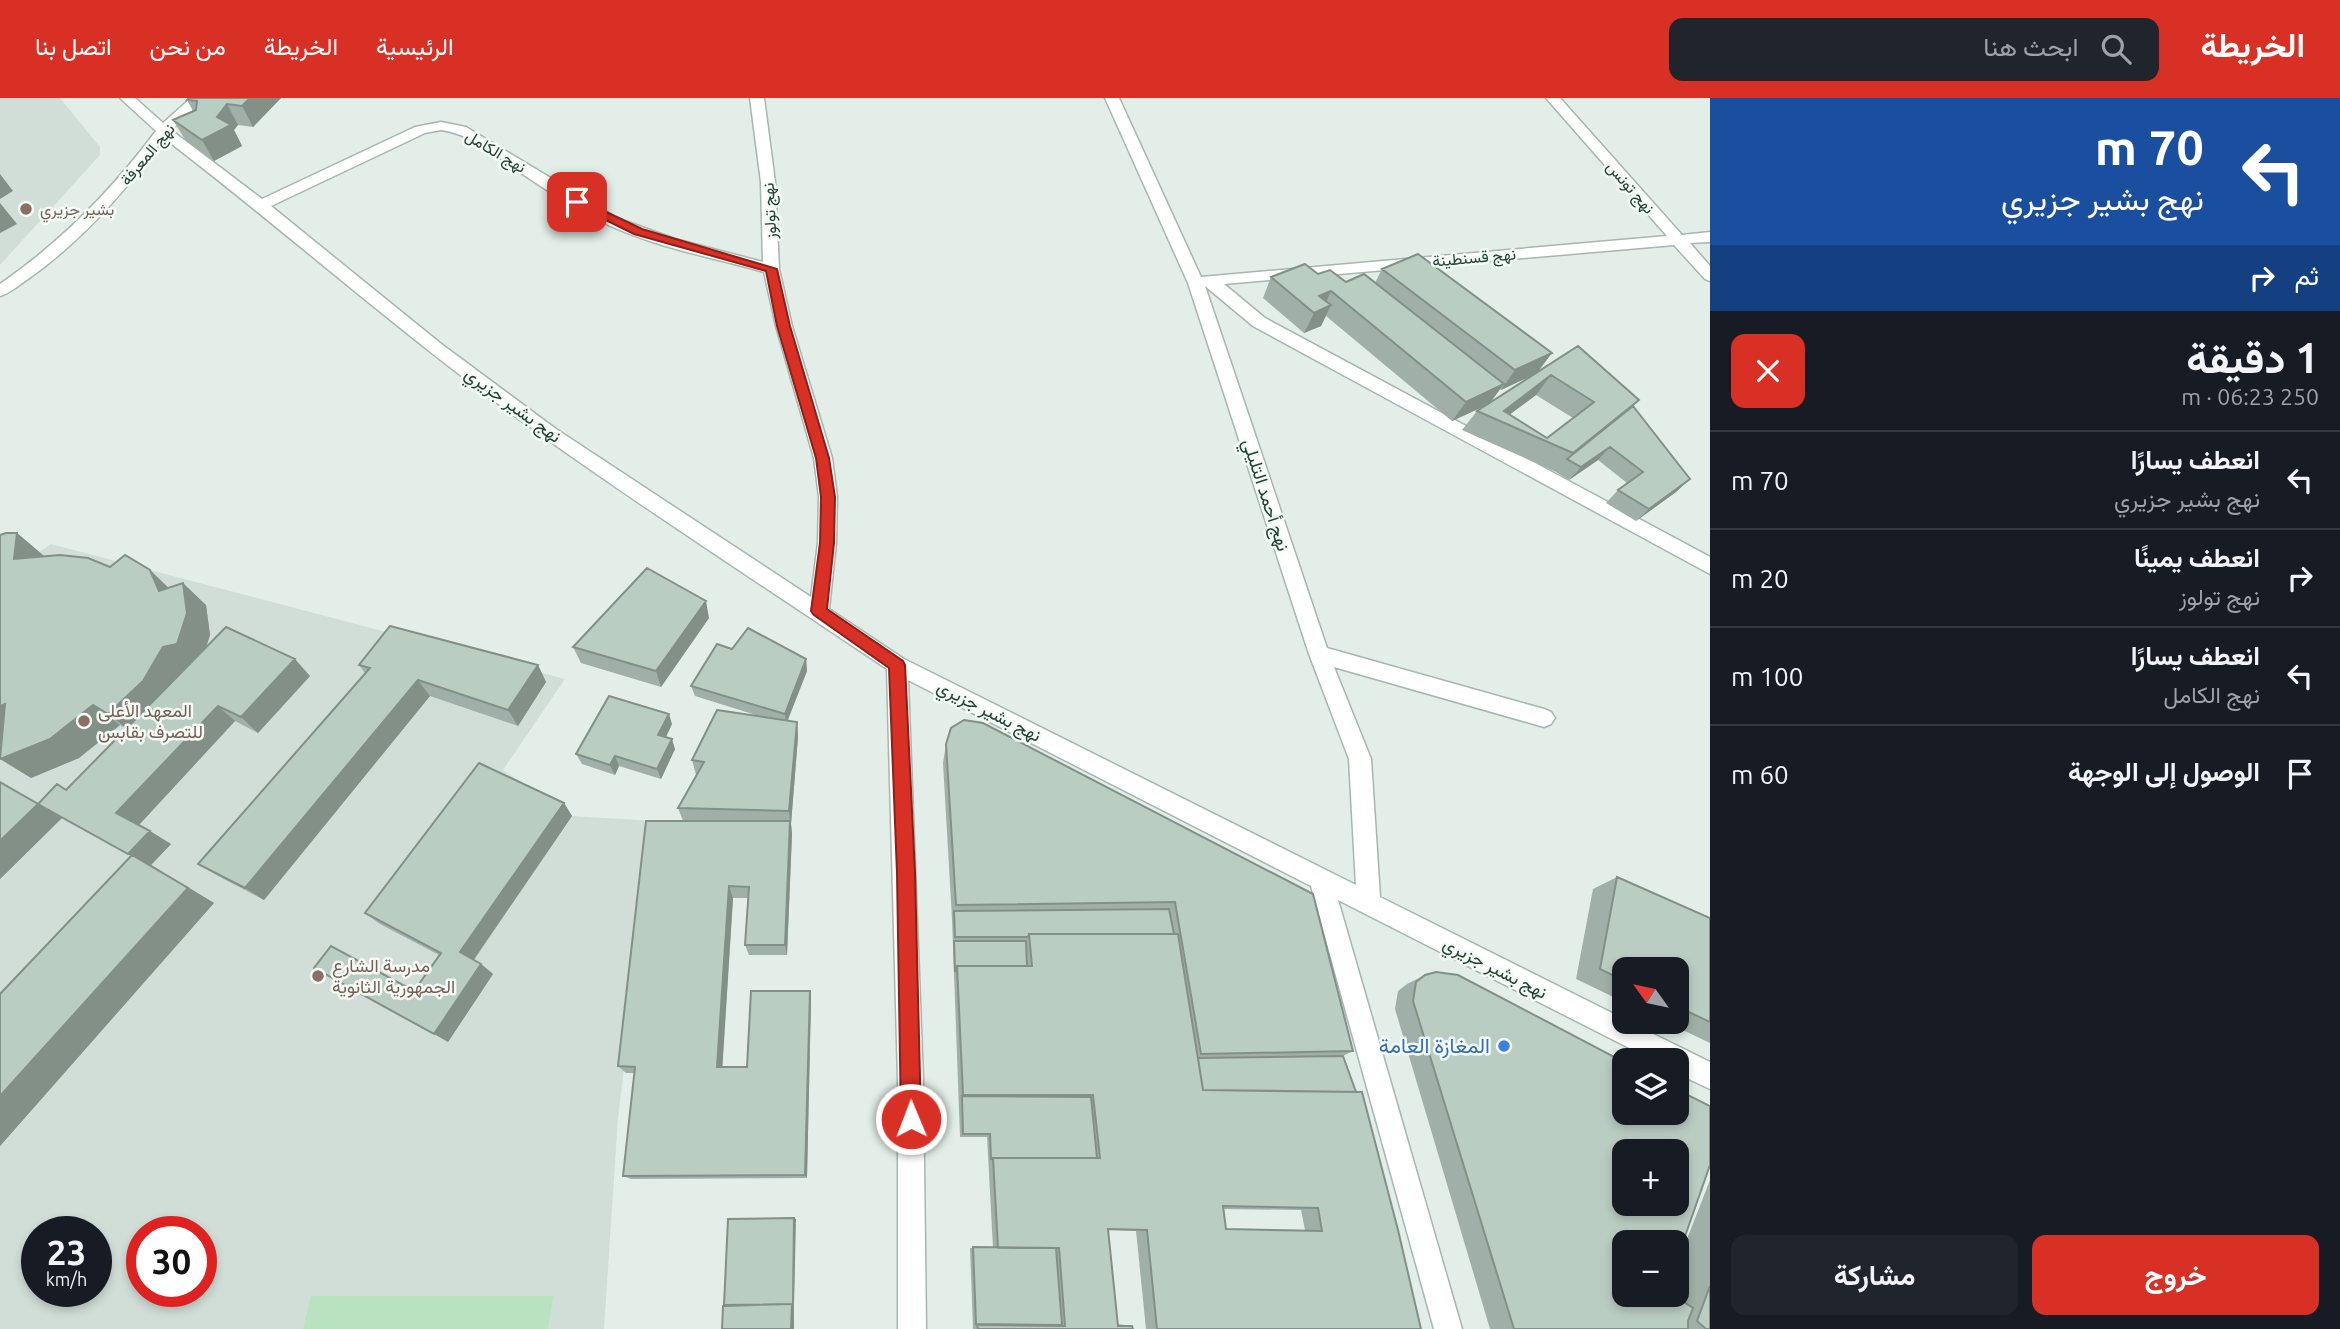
<!DOCTYPE html>
<html lang="ar">
<meta charset="utf-8">
<style>
body{margin:0;font-family:Ubuntu,Vazirmatn,sans-serif;background:#20242c;color:#f1f3f6;direction:rtl;height:100vh;display:flex;flex-direction:column;font-size:26px;white-space:nowrap}
*{box-sizing:border-box;margin:0}
p{font-size:23px;color:#9ea1a6}
.icon{flex:none;width:38px;height:38px;fill:none;stroke:currentColor;stroke-width:2;stroke-linecap:round;stroke-linejoin:round}
.map{position:relative;flex:1;overflow:hidden;direction:ltr}
.details{display:flex;flex-direction:column;background:#171b24;width:630px}
.details>*{flex:none}
.guide{background:#1a4fa0;color:#fff;overflow:hidden}
.needle{width:46px;rotate:303deg}
.controls{position:absolute;left:1612px;top:859px;display:grid;gap:14px}
.controls a{display:grid;place-items:center;width:77px;height:77px;border-radius:14px;background:#171b24;box-shadow:0 4px 10px #0003;font-size:35px}
.speed{position:absolute;left:21px;top:1118px;display:flex;gap:14px;font-size:35px;font-weight:700;text-align:center}
.speed>*{display:grid;place-content:center;width:91px;height:91px;border-radius:50%;background:#171b24;box-shadow:0 4px 10px #0003;line-height:1}
.speed small{font-size:18px;font-weight:400}
.speed .limit{border:10px solid #d22;background:#fff;color:#111}
.pin{position:absolute;display:grid;place-items:center;width:60px;height:60px;color:#fff;margin:-30px;border-radius:14px;box-shadow:0 4px 10px #0006}
.me{position:absolute;width:77px;margin:-38px;rotate:359deg;stroke-linejoin:round;filter:drop-shadow(0 0 5px #0008)}
.turn{display:flex;align-items:center;gap:24px;height:147px;padding:0 21px;font-size:32px}
.turn .icon{width:91px;height:91px;stroke-width:2.5}
.turn b{display:block;font-size:49px;line-height:60px}
.then{display:flex;align-items:center;height:66px;padding:0 21px;background:#0003;gap:14px;font-size:26px}
.round{display:grid;place-items:center;flex:none;width:74px;height:74px;border-radius:14px;background:#20242c}
.headline{display:flex;align-items:center;justify-content:space-between;height:119px;padding:0 21px}
h1{font-size:42px;font-weight:700;line-height:52px}
.primary-button{display:flex;gap:14px;margin-top:auto;padding:14px 21px}
.primary-button a{flex:1;height:80px;border-radius:14px;background:#d93025;color:#fff;font-size:28px;font-weight:700;line-height:80px;text-align:center}
.primary-button a+a{background:#20242c;color:#f1f3f6}
ul{padding:0;list-style:none}
li{display:flex;align-items:center;gap:21px;height:98px;padding:0 21px;border-top:2px solid #363941}
li div{flex:1}
li b{display:block;font-size:26px}
li em{font-style:normal}
header{display:flex;align-items:center;gap:42px;box-sizing:border-box;height:98px;padding:0 35px;background:#d93025;color:#fff}
header strong{font-size:33px}
nav{display:flex;gap:38px;margin-inline-start:auto;font-size:24px}
.search{width:490px;height:63px;background:#20242c;display:flex;align-items:center;gap:18px;box-sizing:border-box;padding:0 24px;border-radius:14px;color:#9ea1a6;font-size:26px}
main{display:flex;flex:1;min-height:0}
.map>svg:first-child{display:block}
</style>
<header>
<strong>الخريطة</strong>
<div class="search"><svg class="icon" aria-label="search" viewBox="0 0 24 24"><circle cx="10" cy="10" r="6"/><path d="M15 15l6 6"/></svg>ابحث هنا</div>
<nav><a>الرئيسية</a><a>الخريطة</a><a>من نحن</a><a>اتصل بنا</a></nav>
</header>
<main>
<section class="details">
<div class="guide">
<div class="turn"><svg class="icon" aria-label="left" viewBox="0 0 24 24"><path d="M17 20v-9H6M10 6l-5 5 5 5"/></svg><div><b>70 m</b>نهج بشير جزيري</div></div>
<div class="then">ثم<svg class="icon" aria-label="right" viewBox="0 0 24 24"><path d="M7 20v-9h11M14 6l5 5-5 5"/></svg></div>
</div>
<div class="headline"><div><h1>1 دقيقة</h1><p>250 m · 06:23</p></div><a class="round" style="background:#d93025;color:#fff"><svg class="icon" aria-label="close" viewBox="0 0 24 24"><path d="M6 6l12 12M18 6L6 18"/></svg></a></div>
<ul>
<li><svg class="icon" aria-label="left" viewBox="0 0 24 24"><path d="M17 20v-9H6M10 6l-5 5 5 5"/></svg><div><b>انعطف يسارًا</b><p>نهج بشير جزيري</p></div><em>70 m</em></li>
<li><svg class="icon" aria-label="right" viewBox="0 0 24 24"><path d="M7 20v-9h11M14 6l5 5-5 5"/></svg><div><b>انعطف يمينًا</b><p>نهج تولوز</p></div><em>20 m</em></li>
<li><svg class="icon" aria-label="left" viewBox="0 0 24 24"><path d="M17 20v-9H6M10 6l-5 5 5 5"/></svg><div><b>انعطف يسارًا</b><p>نهج الكامل</p></div><em>100 m</em></li>
<li><svg class="icon" aria-label="arrive" viewBox="0 0 24 24"><path d="M6 21V4h12l-3 4 3 4H6"/></svg><div><b>الوصول إلى الوجهة</b></div><em>60 m</em></li>
</ul>
<div class="primary-button"><a>خروج</a><a>مشاركة</a></div>
</section>
<div class="map">
<svg width="1710" height="1231" viewBox="0 0 1710 1231">
<rect width="100%" height="100%" fill="#e3eee8"/>
<path fill="#d1ded7" fill-rule="evenodd" d="M0 0H60L100 49V57L0 167Z
M51 446 565 581 503 672 572 718 655 723 618 1020 604 1231H0V470L33 458ZM37 1134H96V1194H37ZM142 1134H201V1194H142Z"/>
<path fill="#b9e2c0" d="M311 1198H553L548 1231H303Z"/>
<g fill="none" stroke-linecap="round" stroke-linejoin="round">
<defs>
<path id="minor" d="M120 0H135L163 25 191 0H206L171 32 262 101 415 29 441 24 466 29 617 120 675 141 763 164 761 84 750 0H764L775 84 779 171 792 228 832 360 837 399 836 445 829 511 904 561 1356 787 1349 661 1309 556 1188 185 1105 0H1119L1201 179 1667 138 1546 0H1560L1682 137 1710 134V144L1690 145 1710 168V183L1705 181 1674 147 1224 186 1265 220 1710 459V476L1253 228 1205 188 1327 550 1544 611 1551 614 1555 620 1551 626 1544 629 1334 569 1371 661 1380 799 1624 921V924H1629L1710 964V991L1676 975V962H1653L1338 802 1462 1231H1434L1311 788 908 582 923 982 926 1231H898V982L887 571C773 494 656 419 544 339 412 246 292 138 164 40 126 93 82 143 28 181 19 187 10 195 0 198V186C61 144 112 92 156 33ZM441 32C471 36 497 58 521 75 548 93 575 111 604 125 654 149 711 159 764 174L776 228 814 360 819 399 818 445 811 499 556 331 440 245 271 108 425 35Z"/>
</defs>
<use href="#minor" stroke="#a5b7af" stroke-width="3"/>
<use href="#minor" fill="#fff" fill-rule="evenodd"/>
</g>
<path fill="#a0b0a8" fill-rule="evenodd" d="M189 0H281L253 29 238 27 234 32 242 48 214 63 186 43 173 22 193 13 187 2Z
M1382 171 1537 274 1639 302 1633 308 1690 381 1676 394 1636 423 1606 405 1618 392 1627 385 1598 362 1569 382 1556 374 1462 332 1477 313 1482 309 1452 323 1326 218 1321 228 1304 235 1263 200 1271 179 1318 176 1346 184 1375 185ZM1533 277 1491 304 1500 291 1501 292ZM1536 297 1573 320 1547 340 1510 316Z
M17 435 44 458 110 469 168 490 206 507 210 537 206 550 310 578 258 635 235 623 139 727 171 746 151 767 214 805 0 1048V896L131 758 61 719 62 720 0 781V684L38 706 66 692 126 631 120 627 79 660 31 680Z
M709 520 661 589 581 565 573 549Z
M732 551 806 561 807 573 788 622 797 624 798 639 791 726 792 736 787 857H749L745 847 748 800H733L722 969H747L810 893 811 901 807 1080 631 1081 623 1078 634 975H626L618 968 683 723 678 710 696 677 692 662 762 619 695 598 691 588Z
M359 567H538L546 584 518 628 430 598 264 802 218 778 198 766 365 575Z
M964 622 1353 953 1343 958 1421 1231H1146L1136 1133 1108 1132 1118 1226 1132 1228 1133 1231H973L970 1150H993L987 1039H960L952 821 943 665 946 646ZM1223 1111 1301 1112 1305 1132 1226 1131Z
M672 626 666 639 675 651 661 681 619 668 615 677 582 666 576 656Z
M564 705 572 718 474 862 481 866 493 876 448 944 414 893 439 857 380 826 365 815Z
M1617 779 1710 820V945L1666 924H1676V872H1624V904L1576 881 1593 791Z
M1425 877 1624 1197H1676V1169L1710 1082V1231H1490L1395 911 1398 893 1407 886Z"/>
<path fill="#829088" d="M250 0H281L253 29 242 8Z
M227 6 238 27 234 32 242 48 214 63 202 42 217 19Z
M0 76 13 93 0 101Z
M0 105 17 126 0 135Z
M1331 193 1323 211 1331 207 1321 228 1304 235 1314 215 1319 198Z
M1552 255 1537 275 1501 292 1515 272Z
M1551 277 1536 297 1501 323 1504 313Z
M1504 286 1489 306 1452 323 1466 304Z
M1639 302 1621 322 1567 361 1573 355Z
M1610 349 1598 362 1569 382 1581 369Z
M1690 381 1676 394 1636 423 1649 411Z
M17 435 44 458 14 461Z
M150 472 173 494 159 493Z
M183 485 206 507 210 537 200 567 134 636 108 616Z
M706 503 709 520 661 589 656 573Z
M295 561 310 578 258 635 241 619Z
M806 561 807 573 786 626 785 616Z
M538 567 546 584 518 628 508 612Z
M418 582 430 598 264 802 245 790Z
M5 606 0 654V608Z
M93 607 120 627 79 660 31 680 0 661Z
M218 608 235 623 138 728 116 715Z
M669 616 672 626 662 647 658 637Z
M797 624 798 639 791 726 792 736 787 857 785 847 790 723 789 713Z
M672 641 675 651 661 681 657 671Z
M615 658 619 668 615 677 610 667Z
M564 705 572 718 472 864 460 854Z
M38 706 62 720 0 781V743Z
M150 733 171 746 151 767 214 805 0 1048V998L150 769 128 756Z
M729 788 733 800 722 976 717 969Z
M481 866 493 876 448 944 434 936Z
M810 893 811 901 807 1080 805 1077Z
M794 1120 796 1121 794 1205V1231H791Z"/>
<path fill="#bacdc3" stroke="#829088" stroke-width="2" fill-rule="evenodd" d="M189 0H250L242 8 227 6 217 19 231 27 202 42 173 22 196 12 197 3 187 2Z
M1418 156 1552 255 1515 272 1382 171Z
M1305 166 1318 176 1330 172 1346 184 1364 176 1504 286 1466 304 1331 193 1319 198 1331 207 1314 215 1271 179Z
M1578 248 1639 302 1573 355 1477 313ZM1551 277 1594 304 1547 340 1504 313Z
M1633 308 1690 381 1649 411 1618 392 1643 374 1610 349 1581 369 1567 361Z
M6 435H17L14 461 60 457 88 460 110 469 125 457 150 472 159 493 183 485 187 515 177 546 163 549 143 583 108 616 93 607 50 641 0 661 5 606 0 608V437Z
M647 470 706 503 656 573 573 549Z
M390 528 538 567 508 612 418 582 245 790 198 766 370 570 359 567Z
M226 529 295 561 241 619 218 608 116 715 150 733 128 756 38 706 57 686 66 692Z
M748 530 806 561 785 616 691 588 717 546 732 551Z
M609 598 669 616 658 637 672 641 657 671 615 658 610 667 576 656Z
M717 612 797 624 789 713 678 710 704 664 692 662Z
M964 622 983 625 1313 796 1353 953 1201 956 1175 804 956 807 946 646 951 630Z
M479 665 564 705 460 854 481 866 434 936 314 870 331 848 414 893 441 855 365 815Z
M0 684 38 706 0 743Z
M646 723H790L785 847H745L749 789 729 788 717 969H747L751 893H810L805 1077 623 1078 635 969 618 968Z
M132 757 188 790 0 998V896Z
M1617 779 1710 820V924L1676 908V872H1624V883L1600 871Z
M1169 811 1174 836H1029L1028 839H955L954 813Z
M1029 836H1178L1203 992 1362 994 1398 1132 1421 1231H1157L1147 1132 1108 1131 1118 1228H1132L1133 1231H978L977 1227 1065 1228 1059 1150H998L993 1060H1100L1093 997H963L957 868H1032ZM1223 1108 1318 1110 1322 1133 1226 1131Z
M954 843H1026L1027 868H957L955 874Z
M1436 874 1458 877 1624 964V1015H1676V991L1710 1008V1067L1676 1164V1144H1624V1197H1673L1693 1210 1688 1223V1231H1514L1413 903 1416 884 1425 877ZM1624 1054H1676V1106H1624Z
M1343 958 1356 994 1203 992 1198 960Z
M962 998 1091 999 1097 1060H993L991 1061 990 1036H963Z
M794 1120 793 1206 724 1207 728 1121Z
M973 1149 1056 1150 1062 1227 976 1226Z
M1710 1188V1231H1706L1697 1223Z
M792 1206 791 1231H722L723 1208Z"/>
<path fill="#d93025" stroke="#8d1f18" stroke-width="2" d="M573 102H581L642 131 777 171 790 228 829 360 835 399 834 445 827 511 903 563 905 567 915 775 921 1021 918 1028 911 1031 904 1028 901 1021 897 775 889 570 814 517 811 513 820 445 821 399 816 360 777 228 766 173 634 136 573 106Z"/>
<g fill="#8d6e63" stroke="#f4faf6" stroke-width="2.5">
<circle cx="26" cy="111" r="7"/>
<circle cx="84" cy="623" r="7"/>
<circle cx="318" cy="878" r="7"/>
</g>
<circle fill="#3f7fe0" stroke="#f4faf6" stroke-width="2.5" cx="1504" cy="948" r="7"/>
<g text-anchor="middle" stroke-width="5" stroke-linejoin="round" paint-order="stroke">
<g font-size="16" fill="#204235" stroke="#f4faf6">
<text transform="translate(496 53) rotate(31)" y="6">نهج الكامل</text>
<text transform="translate(147 56) rotate(-50)" y="6">نهج المعرفة</text>
<text transform="translate(1631 89) rotate(49)" y="6">نهج تونس</text>
<text transform="translate(769 113) rotate(-93)" y="6">نهج تولوز</text>
<text transform="translate(1474 159) rotate(-5)" y="6">نهج قسنطينة</text>
</g>
<g font-size="16" fill="#785e54" stroke="#f4faf6" text-anchor="start">
<text x="40" y="117">بشير جزيري</text>
</g>
<g font-size="18" fill="#204235" stroke="#f4faf6">
<text transform="translate(513 307) rotate(36)" y="6">نهج بشير جزيري</text>
<text transform="translate(1266 397) rotate(72)" y="6">نهج أحمد التليلي</text>
<text transform="translate(989 613) rotate(27)" y="6">نهج بشير جزيري</text>
<text transform="translate(1495 870) rotate(27)" y="6">نهج بشير جزيري</text>
</g>
<g font-size="18" fill="#785e54" stroke="#f4faf6" text-anchor="start">
<text x="98" y="619">المعهد الأعلى<tspan x="98" dy="21">للتصرف بقابس</tspan></text>
<text x="332" y="874">مدرسة الشارع<tspan x="332" dy="21">الجمهورية الثانوية</tspan></text>
</g>
<g font-size="21" fill="#366cbe" stroke="#f4faf6" text-anchor="end">
<text x="1490" y="955">المغازة العامة</text>
</g>
</g>
</svg>
<div class="controls">
<a><svg class="needle" viewBox="-14 -14 28 28"><path d="M0-13l5 13h-10z" fill="#e53935"/><path d="M0 13l5-13h-10z" fill="#9ea1a6"/></svg></a>
<a><svg class="icon" aria-label="layers" viewBox="0 0 24 24"><path d="M12 4l9 5-9 5-9-5zM3 14l9 5 9-5"/></svg></a>
<a>+</a>
<a>−</a>
</div>
<div class="speed"><div>23<small>km/h</small></div><div class="limit">30</div></div>
<div class="pin" style="left:577px;top:104px;background:#d93025"><svg class="icon" aria-label="arrive" viewBox="0 0 24 24"><path d="M6 21V4h12l-3 4 3 4H6"/></svg></div>
<svg class="me" style="left:911px;top:1021px" viewBox="-20 -20 40 40"><circle r="17" fill="#d93025" stroke="#fff" stroke-width="3"/><path d="M0-11L8 9 0 5-8 9z" fill="#fff"/></svg>
</div>
</main>
